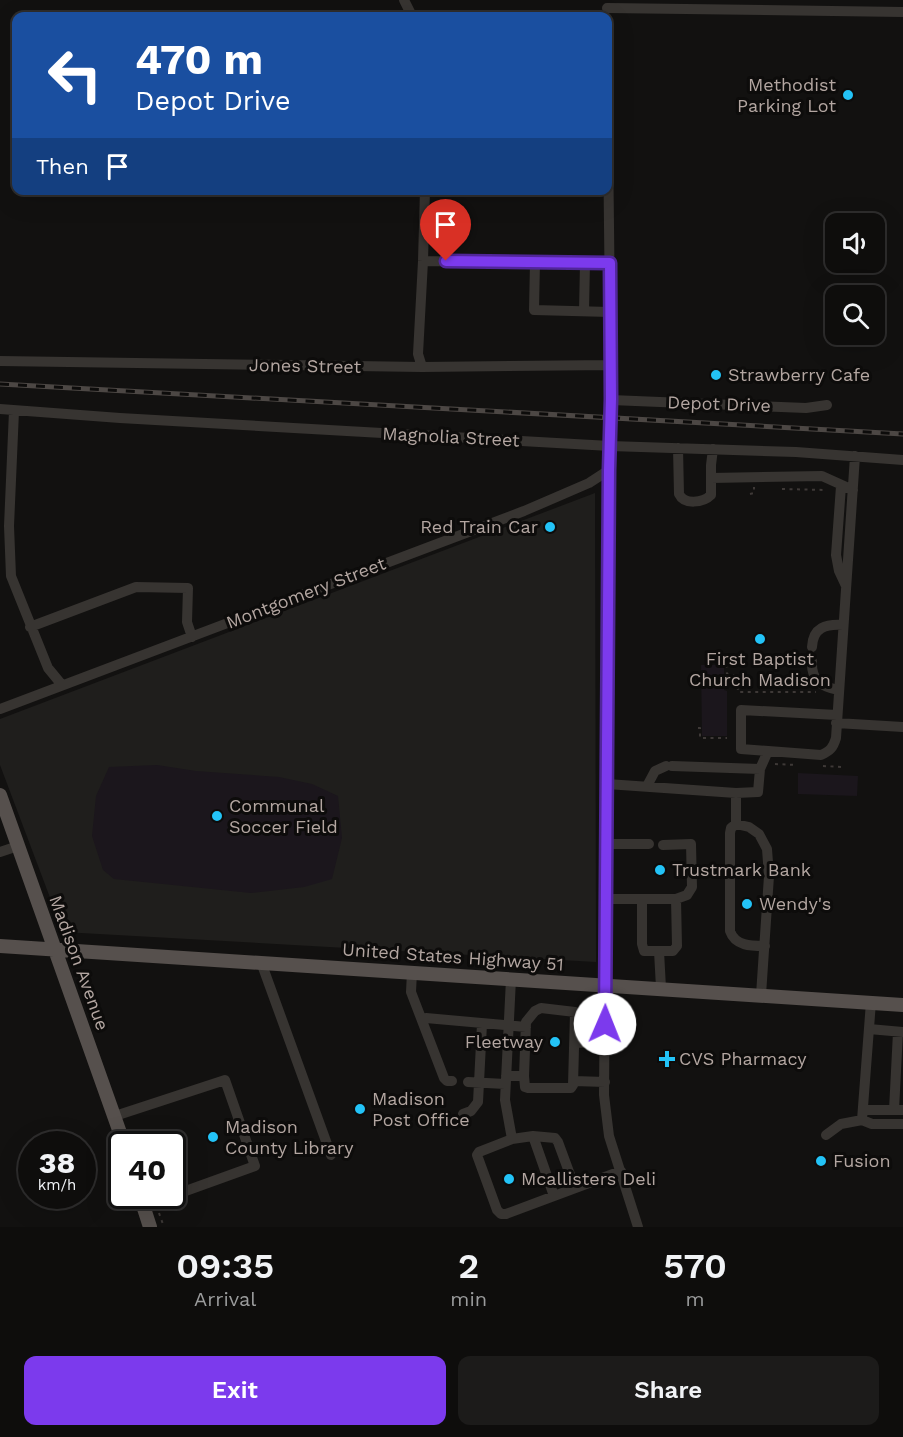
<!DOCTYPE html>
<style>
body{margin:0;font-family:"Work Sans",sans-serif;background:#1c1b1a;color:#f1f3f6;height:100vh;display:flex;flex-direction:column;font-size:22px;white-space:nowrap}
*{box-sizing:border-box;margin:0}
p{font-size:20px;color:#9b9c9d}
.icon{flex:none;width:33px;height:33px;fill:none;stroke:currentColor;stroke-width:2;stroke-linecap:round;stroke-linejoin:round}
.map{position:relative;height:1227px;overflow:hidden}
.details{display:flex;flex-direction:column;background:#0e0d0c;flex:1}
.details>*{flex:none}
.banner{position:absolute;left:12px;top:12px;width:600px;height:183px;border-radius:12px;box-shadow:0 6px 24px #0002,0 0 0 2px #2e2d2d;background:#1a4fa0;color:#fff;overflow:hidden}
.fabs{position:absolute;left:825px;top:213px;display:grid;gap:12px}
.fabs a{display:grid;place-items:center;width:60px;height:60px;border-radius:12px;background:#0e0d0c;box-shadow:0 6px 24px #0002,0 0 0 2px #2e2d2d;font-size:30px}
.speed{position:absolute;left:18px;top:1131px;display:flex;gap:12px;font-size:30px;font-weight:700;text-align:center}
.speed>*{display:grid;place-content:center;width:78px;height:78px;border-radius:50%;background:#0e0d0c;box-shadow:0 6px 24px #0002,0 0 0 2px #2e2d2d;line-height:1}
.speed small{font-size:15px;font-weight:400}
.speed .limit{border:3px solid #111;border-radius:9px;background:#fff;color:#111}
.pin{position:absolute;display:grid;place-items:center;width:51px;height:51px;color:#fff;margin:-62px -26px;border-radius:50% 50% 50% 0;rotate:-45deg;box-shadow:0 0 6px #0007}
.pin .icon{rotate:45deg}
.me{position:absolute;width:66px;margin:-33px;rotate:1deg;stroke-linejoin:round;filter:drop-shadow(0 0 4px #0008)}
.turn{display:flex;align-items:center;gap:21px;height:126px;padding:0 24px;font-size:27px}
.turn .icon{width:78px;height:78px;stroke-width:2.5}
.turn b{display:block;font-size:42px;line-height:51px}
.then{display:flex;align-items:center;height:57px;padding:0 24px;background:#0003;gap:12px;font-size:22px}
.eta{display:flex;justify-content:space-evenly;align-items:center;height:102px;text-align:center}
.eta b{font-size:36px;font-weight:600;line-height:42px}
.cta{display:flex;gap:12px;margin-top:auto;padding:12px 24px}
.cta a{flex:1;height:69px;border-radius:12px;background:#7c3aed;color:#fff;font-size:24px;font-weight:600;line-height:69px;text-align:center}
.cta a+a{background:#1c1b1a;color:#f1f3f6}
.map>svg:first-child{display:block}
</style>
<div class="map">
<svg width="903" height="1227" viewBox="0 0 903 1227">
<rect width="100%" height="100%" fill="#121110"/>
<path fill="#1f1e1c" d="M595 493 596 962 63 932 0 765V719Z"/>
<path fill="#1b161c" d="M701 665H724V690L727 691V736H702Z
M157 765 196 771 279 777 312 784 338 796 342 838 332 879 304 887 251 893 114 879 103 870 92 836 96 796 109 767Z
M798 773 858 776 857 796 798 794Z"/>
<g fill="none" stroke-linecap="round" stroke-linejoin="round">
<path stroke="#3e3937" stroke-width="2" stroke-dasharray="3 4.5" stroke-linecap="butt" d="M782 489 827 490
M750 494 754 493V487
M726 665 727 674 737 676 738 692H816
M698 728H700V738H727
M775 764 796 765
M823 766 843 767
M159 1213 164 1227"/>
<path stroke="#373431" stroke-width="10" d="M404 0 412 16
M607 8 903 12
M608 138 611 400 609 470 604 1095 609 1136 638 1227
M423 261 610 263
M535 262 534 310 610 312
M584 311 585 263
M0 361 422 367 611 365
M422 367 418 354 423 261 425 190
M611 400 806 408 827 405
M0 409 120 418 610 446 796 452 903 460
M14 411 9 526 11 576 48 668 62 685
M678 448 679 494C684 505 703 503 711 495V465L713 449
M711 478 822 476 853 490
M841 486 836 555 839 571 846 586
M30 627 136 587 188 588 187 622 192 637
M812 647C813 627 826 624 843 625
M812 661C811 681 821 686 838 690
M0 709 524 511 589 483 609 470
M837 715 741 710V749L821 755C830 751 833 748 836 738L855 456
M836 723 903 727
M672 766 760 769
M607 784 736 793 758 792 760 769 768 751
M647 786 655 771 666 766
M736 793V824L749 827 759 834 767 849 769 876 761 995
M736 824 731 828 730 833V931C735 946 751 946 765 946
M606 844H649
M663 845 691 844 692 887 687 895 676 899
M0 852 18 846
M606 899H642
M659 951H644L642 944V899H676L677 946 673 951H659L661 988
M261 962 331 1155
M412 972 411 992 444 1078 447 1081H452
M511 979 505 1100 512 1139 479 1152 477 1155 497 1210 501 1214H506L621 1171
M422 1020 426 1018 526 1027
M869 1029 903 1032
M575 1042 605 1044
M506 1076H524L525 1087 528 1088H571L573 1085 575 1012 541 1008 535 1011 526 1022 524 1076
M574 1081 605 1082
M468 1082 505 1084
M863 1110H903
M894 1110 898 1032
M463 1114 471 1111 478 1102 482 1024
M115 1116 225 1080 255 1166 144 1206
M862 1120 871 1002
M826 1135 841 1124 862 1120 872 1124H903
M533 1136 554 1196
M512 1139 533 1136 555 1138 558 1142 575 1188"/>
<path stroke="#56504d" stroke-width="14" d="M0 795 124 1144
M0 946 903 1005
M140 1196 150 1227"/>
<defs>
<path id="rail" d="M0 384 903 434"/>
</defs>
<use href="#rail" stroke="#4c4744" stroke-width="5"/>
<use href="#rail" stroke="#0d0c0b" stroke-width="3" stroke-dasharray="9" stroke-linecap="butt"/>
</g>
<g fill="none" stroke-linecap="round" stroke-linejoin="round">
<defs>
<path id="route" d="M446 261 610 263 611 399 609 470 605 1024"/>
</defs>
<use href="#route" stroke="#51269a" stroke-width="15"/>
<use href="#route" stroke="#7c3aed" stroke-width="10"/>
</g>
<g fill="#23c3f7" stroke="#0d0c0b" stroke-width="2">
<circle cx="848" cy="95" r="6"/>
<circle cx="716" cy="375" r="6"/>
<circle cx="550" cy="527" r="6"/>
<circle cx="760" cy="639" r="6"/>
<circle cx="217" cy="816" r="6"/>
<circle cx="660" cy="870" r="6"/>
<circle cx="747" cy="904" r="6"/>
<circle cx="555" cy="1042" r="6"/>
<path d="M664 1050h6v6h6v6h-6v6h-6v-6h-6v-6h6z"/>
<circle cx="360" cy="1109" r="6"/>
<circle cx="213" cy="1137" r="6"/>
<circle cx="821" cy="1161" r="6"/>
<circle cx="509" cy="1179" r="6"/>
</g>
<g text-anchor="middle" stroke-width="6" stroke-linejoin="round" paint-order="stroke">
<g font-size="18" fill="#b3a6a1" stroke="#0d0c0b" text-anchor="start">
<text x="836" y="91" text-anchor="end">Methodist<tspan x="836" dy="21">Parking Lot</tspan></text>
<text x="728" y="381">Strawberry Cafe</text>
<text x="538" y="533" text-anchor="end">Red Train Car</text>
<text x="760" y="665" text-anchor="middle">First Baptist<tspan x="760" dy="21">Church Madison</tspan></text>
<text x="229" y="812">Communal<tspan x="229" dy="21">Soccer Field</tspan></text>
<text x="672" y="876">Trustmark Bank</text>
<text x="759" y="910">Wendy's</text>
<text x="543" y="1048" text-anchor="end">Fleetway</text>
<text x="679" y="1065">CVS Pharmacy</text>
<text x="372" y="1105">Madison<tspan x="372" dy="21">Post Office</tspan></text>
<text x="225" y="1133">Madison<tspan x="225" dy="21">County Library</tspan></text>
<text x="833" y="1167">Fusion</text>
<text x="521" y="1185">Mcallisters Deli</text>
</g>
<g font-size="18" fill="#b3a6a1" stroke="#0d0c0b">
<text transform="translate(305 366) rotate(1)" y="6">Jones Street</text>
<text transform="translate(719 404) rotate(2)" y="6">Depot Drive</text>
<text transform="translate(451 437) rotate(3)" y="6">Magnolia Street</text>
<text transform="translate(306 593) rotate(-21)" y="6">Montgomery Street</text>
<text transform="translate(453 957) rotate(4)" y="6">United States Highway 51</text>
<text transform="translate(79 963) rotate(70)" y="6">Madison Avenue</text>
</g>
</g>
</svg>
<div class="fabs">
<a><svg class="icon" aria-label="sound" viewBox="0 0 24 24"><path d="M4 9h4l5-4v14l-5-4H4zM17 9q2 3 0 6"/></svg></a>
<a><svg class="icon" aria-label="search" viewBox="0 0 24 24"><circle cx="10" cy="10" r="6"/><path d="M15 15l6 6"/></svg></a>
</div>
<div class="speed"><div>38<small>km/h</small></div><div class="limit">40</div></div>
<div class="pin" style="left:446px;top:261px;background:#d93025"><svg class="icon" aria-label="arrive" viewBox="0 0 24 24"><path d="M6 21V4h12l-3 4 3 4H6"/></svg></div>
<svg class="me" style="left:605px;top:1024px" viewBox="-20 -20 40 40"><circle r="19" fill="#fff"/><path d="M0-13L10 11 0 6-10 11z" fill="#7c3aed"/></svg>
<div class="banner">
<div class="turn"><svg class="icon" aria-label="left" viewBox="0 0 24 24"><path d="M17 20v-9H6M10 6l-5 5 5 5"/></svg><div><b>470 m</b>Depot Drive</div></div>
<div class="then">Then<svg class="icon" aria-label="arrive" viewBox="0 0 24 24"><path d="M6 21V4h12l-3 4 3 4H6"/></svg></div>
</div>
</div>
<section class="details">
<div class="eta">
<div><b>09:35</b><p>Arrival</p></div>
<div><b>2</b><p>min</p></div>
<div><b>570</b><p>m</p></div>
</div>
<div class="cta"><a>Exit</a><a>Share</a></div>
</section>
